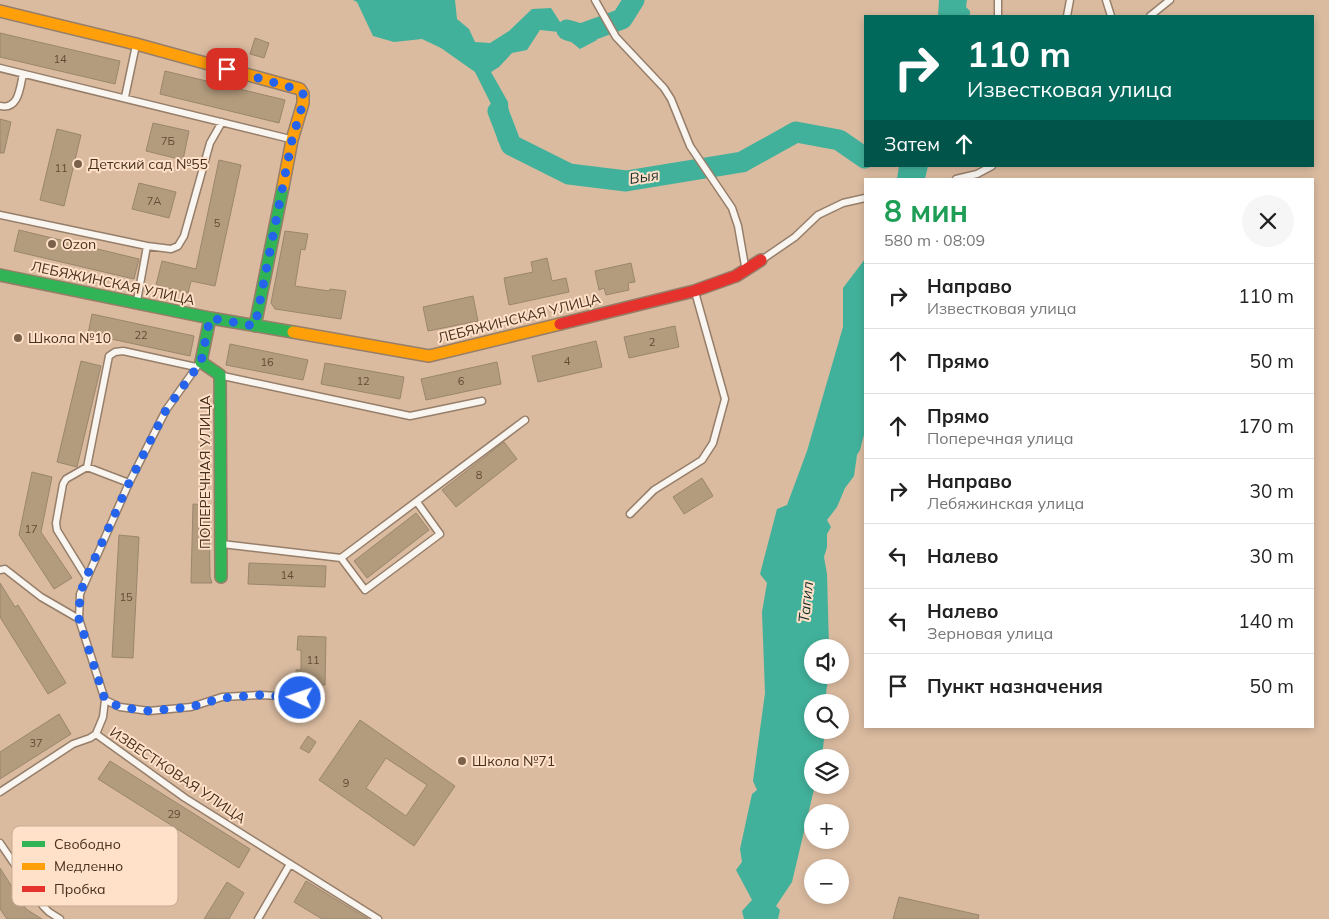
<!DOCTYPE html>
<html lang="ru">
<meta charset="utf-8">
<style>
body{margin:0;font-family:Mulish,sans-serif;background:#f6f6f6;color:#222;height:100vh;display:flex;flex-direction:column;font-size:19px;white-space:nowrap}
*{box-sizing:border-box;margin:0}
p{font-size:16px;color:#767676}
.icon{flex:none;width:28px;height:28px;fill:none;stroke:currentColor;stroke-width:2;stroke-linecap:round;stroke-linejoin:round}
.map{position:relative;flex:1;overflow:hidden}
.sheet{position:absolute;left:864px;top:178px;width:450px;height:550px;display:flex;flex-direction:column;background:#fff;border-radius:0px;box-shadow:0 2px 8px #0003}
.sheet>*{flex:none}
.guide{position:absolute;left:864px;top:15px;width:450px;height:152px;border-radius:0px;box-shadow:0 2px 8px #0003;background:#00695c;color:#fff;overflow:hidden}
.tools{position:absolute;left:804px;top:639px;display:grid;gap:10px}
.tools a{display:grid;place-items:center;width:45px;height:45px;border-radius:50%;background:#fff;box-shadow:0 2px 8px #0003;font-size:25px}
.pin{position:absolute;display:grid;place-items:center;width:42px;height:42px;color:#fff;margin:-21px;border-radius:10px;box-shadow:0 2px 8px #0006}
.me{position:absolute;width:55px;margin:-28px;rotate:273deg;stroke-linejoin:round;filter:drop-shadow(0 0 4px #0008)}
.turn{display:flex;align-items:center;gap:18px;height:105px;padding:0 20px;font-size:22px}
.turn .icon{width:65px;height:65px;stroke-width:2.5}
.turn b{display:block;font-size:35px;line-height:42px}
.then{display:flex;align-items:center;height:48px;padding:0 20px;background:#0003;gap:10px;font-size:19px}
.round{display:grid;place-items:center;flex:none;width:52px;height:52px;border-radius:26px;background:#f6f6f6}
.head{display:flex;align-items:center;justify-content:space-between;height:85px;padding:0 20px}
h1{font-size:30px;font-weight:700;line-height:38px;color:#1e9e55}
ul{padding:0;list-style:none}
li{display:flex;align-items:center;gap:15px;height:65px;padding:0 20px;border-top:1px solid #e0e0e0}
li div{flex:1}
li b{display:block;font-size:19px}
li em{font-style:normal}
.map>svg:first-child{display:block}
</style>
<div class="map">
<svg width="1329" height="919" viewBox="0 0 1329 919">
<rect width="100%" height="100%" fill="#dabba0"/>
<path fill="#42b19b" d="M353 0H455L457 19 469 29 475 42 490 43 509 31 532 9 551 8 560 22 577 29 593 26 597 40 580 49 559 32 540 30 527 50 512 53 499 67 491 72 508 102 510 138 498 142 492 106 475 72 441 48 422 39 394 42 373 36 357 2Z
M939 0H967L966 7 970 11V16H938Z
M899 166H928L925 179H897Z
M865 259V431L860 450 857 455 854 476 845 488 837 507 827 520 831 527 827 534V547L824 557 827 574 829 647 812 648V675H829L826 692 828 702H812V730H825L822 757 812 758V785H815L792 882 776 906 780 910 778 919H744L742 911 752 900 736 870 742 862 740 849 752 794 757 790 753 781 765 693 762 612 767 583 760 574 777 509 787 505 807 451 843 327V288Z"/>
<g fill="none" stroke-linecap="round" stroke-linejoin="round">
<path stroke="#42b19b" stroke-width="21" d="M567 30 581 34 622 19 634 0
M498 111 511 145 569 174 626 181 742 162 796 132 839 140 865 158"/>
</g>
<path fill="#b39c7e" stroke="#9a866d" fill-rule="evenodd" d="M0 33 120 61 115 84 0 57Z
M255 38 269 43 264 58 250 54Z
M165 71 285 100 279 123 160 94Z
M0 119 11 122 4 153H0Z
M153 123 189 131 183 160 146 151Z
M57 129 81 135 64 206 40 200Z
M219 160 241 165 215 286 191 281 188 293 156 285 162 261 196 269Z
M139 183 176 192 169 218 132 209Z
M19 230 139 259 134 279 14 251Z
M285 231 308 234 305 250 301 249 295 286 329 291 330 289 346 291 341 319 275 309 271 303Z
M547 258 552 281 566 278 569 292 509 305 504 278 533 272 531 262Z
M631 263 635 282 628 283 629 290 606 295 604 288 599 290 595 271Z
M473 296 478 321 428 331 423 307Z
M92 314 194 336 190 356 88 334Z
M675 326 679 347 629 358 624 337Z
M596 341 602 367 538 382 532 356Z
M230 344 308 360 303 380 226 365Z
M81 361 101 366 77 467 57 462Z
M497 362 501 384 426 400 421 379Z
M325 363 404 377 400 399 321 384Z
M504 442 517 459 456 507 442 490Z
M32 472 52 477 41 532 72 578 54 589 19 535Z
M702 478 713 496 684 514 673 497Z
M193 504 209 505 210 577 212 583H191Z
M416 513 429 530 367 578 354 561Z
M119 535 139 537 133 658 112 657Z
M249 563 326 566 325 587 248 584Z
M0 583 15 607 18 605 66 683 48 694 0 617Z
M298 636 326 637 325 685 296 684V670H301V650H297Z
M59 714 71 734 0 779V752Z
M360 720 455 786 414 846 319 780ZM386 758 427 785 406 816 366 788Z
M308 736 316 742 309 753 300 748Z
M110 761 250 849 239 868 98 779Z
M0 868 26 909 42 919H7L0 909Z
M306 881 368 919H322L294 902Z
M227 882 244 893 229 919H204Z
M899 897 979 915 978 919H893Z"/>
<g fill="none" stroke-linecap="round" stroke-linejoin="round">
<defs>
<path id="lane" d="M595 0 616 37 664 88 671 99 690 146 732 208 738 226 745 266
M998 0V16
M1106 0 1111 16
M1067 16 1070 0
M1150 16 1170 0
M0 68 290 139
M125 97 136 45
M0 106C19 110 20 87 23 74
M956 179 977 174 992 166
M0 215 147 246 171 249 178 246 184 236 210 143 222 122
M763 259 795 237 818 215 843 203 865 198
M137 301 147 246
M223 376 410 416 482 401
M87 467 129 483
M630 514 654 490 702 460 713 443 725 399 695 292
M222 544 341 558 525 420
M341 558 365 590 440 534 417 502
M0 570 5 569 41 597 79 619 105 700 103 717 96 734 185 798 378 919
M86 577 57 530 56 523 63 484 66 479 87 467 109 356 115 352 123 351 196 367
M79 619 80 594 129 483 166 410 198 365
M105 700 120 707 149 711 191 707 222 697 260 695 300 697
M0 792 73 744 90 738 96 734
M0 843 43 906 49 912 60 919
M258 919 290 864"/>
<path id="fast" d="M0 275 210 318 293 332
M210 318 201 362 220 375 221 577
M255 326 283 187"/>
<path id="slow" d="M0 11 136 44 300 89 303 94V103L292 140 283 187
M293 332 429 356 560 324"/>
<path id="jam" d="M560 324 694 291 736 276 761 260"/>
</defs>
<use href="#lane" stroke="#967e69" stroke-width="9"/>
<use href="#fast" stroke="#967e69" stroke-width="14"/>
<use href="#slow" stroke="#967e69" stroke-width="14"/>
<use href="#jam" stroke="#967e69" stroke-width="14"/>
<use href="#lane" stroke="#f9f5f1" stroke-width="6"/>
<use href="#fast" stroke="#30b455" stroke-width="11"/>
<use href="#slow" stroke="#ff9f0a" stroke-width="11"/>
<use href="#jam" stroke="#e5322d" stroke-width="11"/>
</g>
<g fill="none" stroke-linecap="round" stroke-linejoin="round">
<path stroke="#2563eb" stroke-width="9" stroke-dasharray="0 16.2" d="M227 69 300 90 303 94V103L292 140 255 326 210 318 201 362 166 410 129 483 85 580 80 594 79 619 105 700 120 707 149 711 191 707 222 698 260 695 300 698"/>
</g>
<g fill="#7a614a" stroke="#ffe0c8" stroke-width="2">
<circle cx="78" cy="164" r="5"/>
<circle cx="52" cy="244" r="5"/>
<circle cx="18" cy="338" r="5"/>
<circle cx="462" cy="761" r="5"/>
</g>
<g text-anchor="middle" stroke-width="4" stroke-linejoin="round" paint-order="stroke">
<g font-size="11" fill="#624b34">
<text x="60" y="63">14</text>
<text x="168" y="145">7Б</text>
<text x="61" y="172">11</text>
<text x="154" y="205">7А</text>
<text x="217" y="227">5</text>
<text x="141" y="339">22</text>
<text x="652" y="346">2</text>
<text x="567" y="365">4</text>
<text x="267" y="366">16</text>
<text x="363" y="385">12</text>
<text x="461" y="385">6</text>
<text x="479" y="479">8</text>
<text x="31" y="533">17</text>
<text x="287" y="579">14</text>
<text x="126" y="601">15</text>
<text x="313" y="664">11</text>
<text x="36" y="747">37</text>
<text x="346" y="787">9</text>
<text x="174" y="818">29</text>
</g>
<g font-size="14" fill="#47301c" stroke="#ffe0c8" text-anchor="start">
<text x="88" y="169">Детский сад №55</text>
<text x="62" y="249">Ozon</text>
<text x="28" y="343">Школа №10</text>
<text x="472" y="766">Школа №71</text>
</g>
<g font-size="14" fill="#47301c" stroke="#ffe0c8">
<text transform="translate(113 283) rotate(12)" y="5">ЛЕБЯЖИНСКАЯ УЛИЦА</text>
<text transform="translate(519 318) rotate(-14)" y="5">ЛЕБЯЖИНСКАЯ УЛИЦА</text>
<text transform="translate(205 472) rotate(-90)" y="5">ПОПЕРЕЧНАЯ УЛИЦА</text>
<text transform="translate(178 775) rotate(34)" y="5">ИЗВЕСТКОВАЯ УЛИЦА</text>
</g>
<g font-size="15" font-style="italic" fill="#1b322e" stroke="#ffe0c8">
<text transform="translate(644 177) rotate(-8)" y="5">Выя</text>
<text transform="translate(806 602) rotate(-84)" y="5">Тагил</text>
</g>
</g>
<rect x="12" y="826" width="166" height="80" rx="8" fill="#ffe0c8" stroke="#c8ab94" stroke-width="1"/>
<rect x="22" y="841" width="23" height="6" fill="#30b455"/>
<rect x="22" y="863" width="23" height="7" fill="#ff9f0a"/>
<rect x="22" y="886" width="23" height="6" fill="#e5322d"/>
<g font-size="14" fill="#47301c">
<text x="54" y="849">Свободно</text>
<text x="54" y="871">Медленно</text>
<text x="54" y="894">Пробка</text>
</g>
</svg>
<div class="tools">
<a><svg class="icon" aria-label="sound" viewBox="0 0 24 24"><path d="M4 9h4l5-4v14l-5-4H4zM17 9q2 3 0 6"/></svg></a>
<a><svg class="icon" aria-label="search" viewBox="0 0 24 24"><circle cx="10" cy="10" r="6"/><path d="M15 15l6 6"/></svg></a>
<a><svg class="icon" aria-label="layers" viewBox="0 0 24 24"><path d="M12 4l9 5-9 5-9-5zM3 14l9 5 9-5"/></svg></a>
<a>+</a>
<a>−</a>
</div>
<div class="pin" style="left:227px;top:69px;background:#d93025"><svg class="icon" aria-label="arrive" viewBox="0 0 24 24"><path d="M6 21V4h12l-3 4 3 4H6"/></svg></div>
<svg class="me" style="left:300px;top:698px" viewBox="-20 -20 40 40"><circle r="17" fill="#2563eb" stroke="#fff" stroke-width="3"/><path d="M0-11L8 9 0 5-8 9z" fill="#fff"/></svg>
<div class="guide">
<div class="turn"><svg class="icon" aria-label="right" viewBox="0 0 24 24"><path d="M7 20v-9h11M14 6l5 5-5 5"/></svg><div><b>110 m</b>Известковая улица</div></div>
<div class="then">Затем<svg class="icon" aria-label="ahead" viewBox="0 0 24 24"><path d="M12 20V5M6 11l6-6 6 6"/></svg></div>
</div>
<section class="sheet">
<div class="head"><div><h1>8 мин</h1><p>580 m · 08:09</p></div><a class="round"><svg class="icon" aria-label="close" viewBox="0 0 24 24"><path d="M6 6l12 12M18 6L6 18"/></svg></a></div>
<ul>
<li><svg class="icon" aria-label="right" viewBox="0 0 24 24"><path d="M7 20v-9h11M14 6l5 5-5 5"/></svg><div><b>Направо</b><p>Известковая улица</p></div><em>110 m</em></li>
<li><svg class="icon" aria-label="ahead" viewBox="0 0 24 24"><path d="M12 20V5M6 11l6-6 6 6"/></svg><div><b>Прямо</b></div><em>50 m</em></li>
<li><svg class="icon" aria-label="ahead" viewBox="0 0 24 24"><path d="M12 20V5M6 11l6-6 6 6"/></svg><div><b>Прямо</b><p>Поперечная улица</p></div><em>170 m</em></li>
<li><svg class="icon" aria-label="right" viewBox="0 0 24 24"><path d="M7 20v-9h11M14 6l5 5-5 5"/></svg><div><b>Направо</b><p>Лебяжинская улица</p></div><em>30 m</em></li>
<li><svg class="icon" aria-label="left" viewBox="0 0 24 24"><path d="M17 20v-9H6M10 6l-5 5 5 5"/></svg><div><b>Налево</b></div><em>30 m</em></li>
<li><svg class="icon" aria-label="left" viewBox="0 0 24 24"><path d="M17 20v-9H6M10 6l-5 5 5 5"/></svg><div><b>Налево</b><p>Зерновая улица</p></div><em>140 m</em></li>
<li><svg class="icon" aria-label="arrive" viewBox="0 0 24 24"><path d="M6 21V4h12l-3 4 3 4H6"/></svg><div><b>Пункт назначения</b></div><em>50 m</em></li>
</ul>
</section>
</div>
